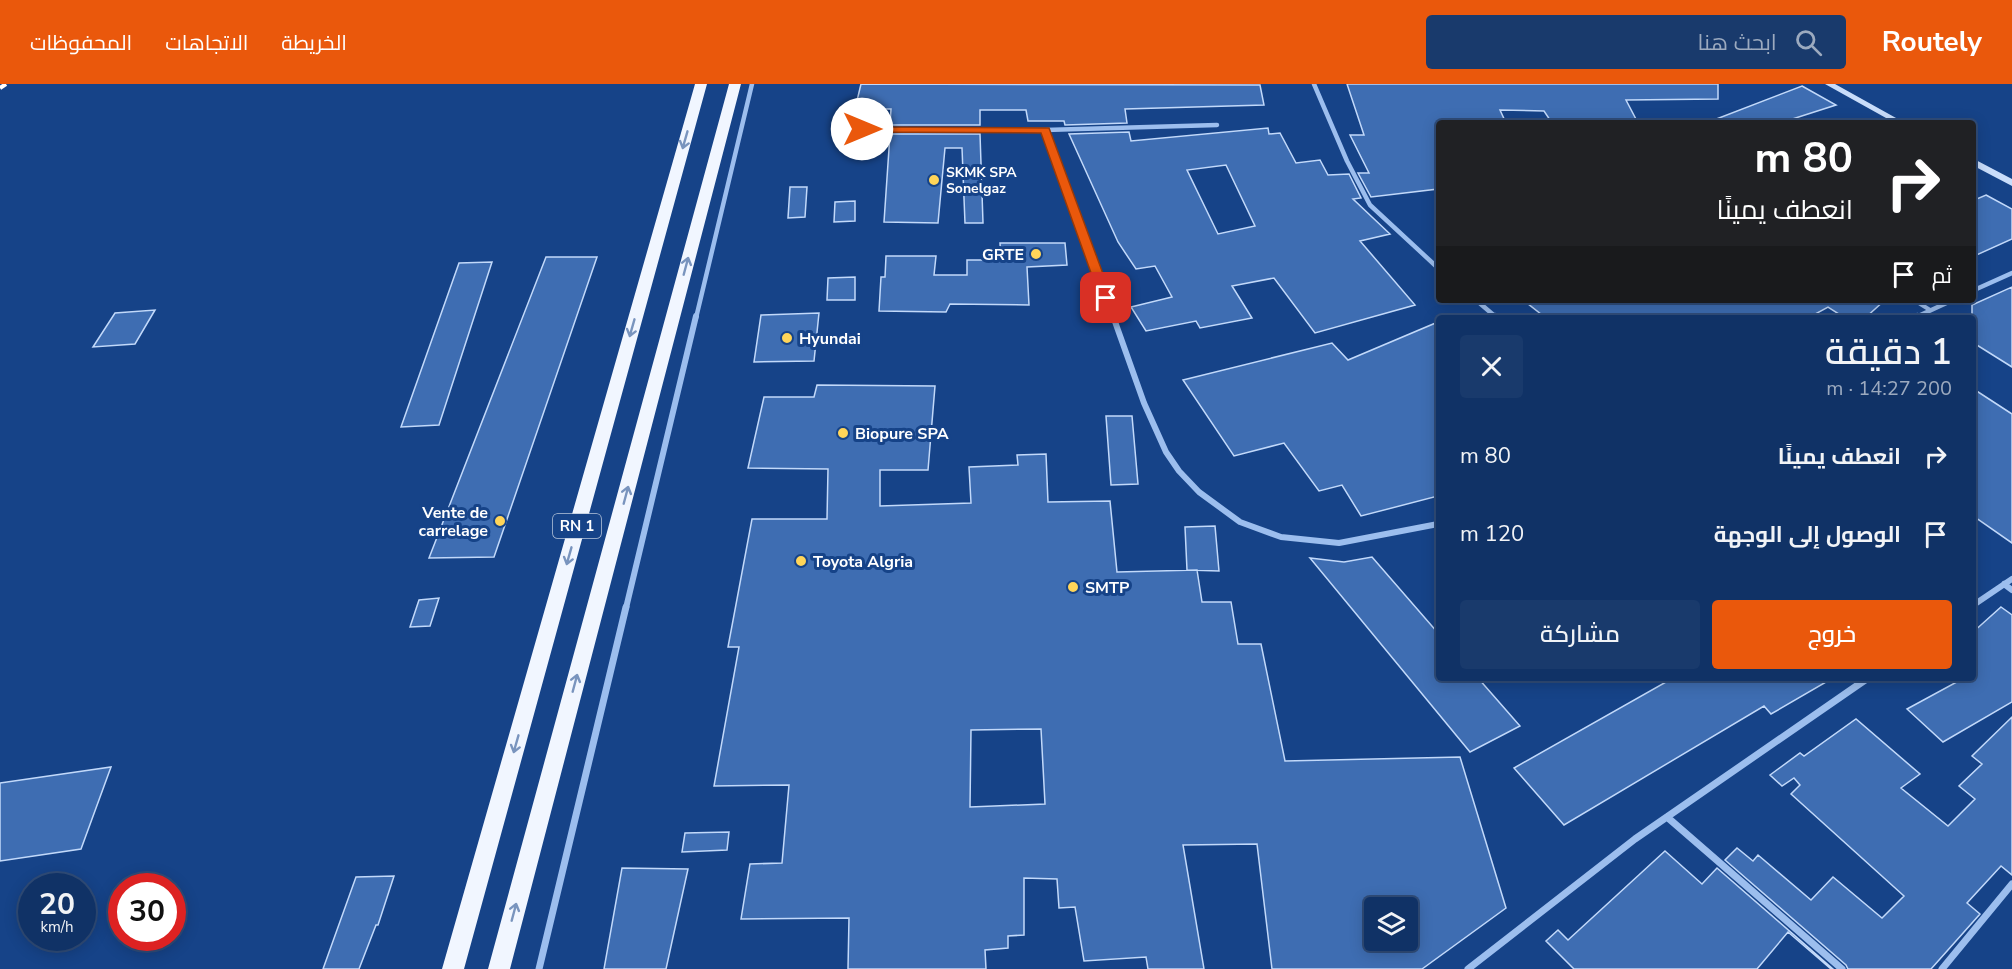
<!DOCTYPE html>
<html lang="ar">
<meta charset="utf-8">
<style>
body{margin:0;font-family:"Nunito Sans",Cairo,sans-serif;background:#193a6c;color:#f1f3f6;direction:rtl;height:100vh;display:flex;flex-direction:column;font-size:22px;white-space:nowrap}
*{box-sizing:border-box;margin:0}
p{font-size:20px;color:#9caabf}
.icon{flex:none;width:33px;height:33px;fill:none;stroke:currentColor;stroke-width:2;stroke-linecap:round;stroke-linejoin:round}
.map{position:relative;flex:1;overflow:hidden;direction:ltr}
.drawer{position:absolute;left:1436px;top:231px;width:540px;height:366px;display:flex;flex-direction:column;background:#103266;border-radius:6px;box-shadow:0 3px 15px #0003,0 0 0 2px #304d7a;direction:rtl}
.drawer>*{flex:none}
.hud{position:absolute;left:1436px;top:36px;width:540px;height:183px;border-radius:6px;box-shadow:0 3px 15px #0003,0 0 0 2px #304d7a;direction:rtl;background:#202124;color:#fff;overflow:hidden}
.fabs{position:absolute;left:1364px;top:813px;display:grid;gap:12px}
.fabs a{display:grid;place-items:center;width:54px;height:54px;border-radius:6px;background:#103266;box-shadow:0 3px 15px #0003,0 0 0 2px #304d7a;font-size:30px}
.speed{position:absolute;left:18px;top:789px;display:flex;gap:12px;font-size:30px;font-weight:700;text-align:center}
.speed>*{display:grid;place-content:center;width:78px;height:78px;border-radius:50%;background:#103266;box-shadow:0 3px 15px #0003,0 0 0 2px #304d7a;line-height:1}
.speed small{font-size:15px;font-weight:400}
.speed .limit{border:9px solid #d22;background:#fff;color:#111}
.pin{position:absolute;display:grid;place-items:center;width:51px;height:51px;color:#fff;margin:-26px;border-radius:12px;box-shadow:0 3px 9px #0006}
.me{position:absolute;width:66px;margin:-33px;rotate:90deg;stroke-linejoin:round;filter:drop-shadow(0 0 4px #0008)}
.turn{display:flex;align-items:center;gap:21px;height:126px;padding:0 24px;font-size:27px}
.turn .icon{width:78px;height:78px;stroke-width:2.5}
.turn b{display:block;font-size:42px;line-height:51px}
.then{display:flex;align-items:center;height:57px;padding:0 24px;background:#0003;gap:12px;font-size:22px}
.round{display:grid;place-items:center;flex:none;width:63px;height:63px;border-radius:6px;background:#193a6c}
.head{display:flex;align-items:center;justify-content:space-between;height:102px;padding:0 24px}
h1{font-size:36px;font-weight:600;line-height:45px}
.cta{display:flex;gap:12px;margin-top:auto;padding:12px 24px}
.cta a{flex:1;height:69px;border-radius:6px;background:#ea580c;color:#fff;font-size:24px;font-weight:600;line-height:69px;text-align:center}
.cta a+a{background:#193a6c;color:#f1f3f6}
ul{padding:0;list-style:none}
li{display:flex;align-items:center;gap:18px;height:78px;padding:0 24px}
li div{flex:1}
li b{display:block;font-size:22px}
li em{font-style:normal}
header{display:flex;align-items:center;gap:36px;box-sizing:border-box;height:84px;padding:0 30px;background:#ea580c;color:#fff}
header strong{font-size:28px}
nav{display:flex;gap:33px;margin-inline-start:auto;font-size:21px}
.search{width:420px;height:54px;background:#193a6c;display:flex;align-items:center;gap:15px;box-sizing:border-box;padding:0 21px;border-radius:6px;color:#9caabf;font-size:22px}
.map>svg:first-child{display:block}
</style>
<header>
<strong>Routely</strong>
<div class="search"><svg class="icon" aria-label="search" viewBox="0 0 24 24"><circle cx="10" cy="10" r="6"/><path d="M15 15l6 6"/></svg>ابحث هنا</div>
<nav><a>الخريطة</a><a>الاتجاهات</a><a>المحفوظات</a></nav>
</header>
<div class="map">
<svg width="2012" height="885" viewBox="0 0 2012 885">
<rect width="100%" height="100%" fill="#164388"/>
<path fill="#3e6db2" stroke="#c2d9fa" stroke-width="1.5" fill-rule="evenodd" d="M861 0 1260 1 1264 21 1125 25 1127 39 1065 41 1064 37H1028L1026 26H980V41H890L891 25H855Z
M1347 0H1718V15L1626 16 1638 39H1552L1544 27 1500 26 1506 39H1438V105L1371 113 1358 89H1369L1350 51H1364Z
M1802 2 1836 21 1780 39H1706Z
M1268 44 1269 50 1280 49 1296 79 1320 76 1328 91 1349 90 1361 114 1353 115 1390 150 1360 157 1415 221 1315 249 1274 194 1232 202 1252 234 1200 244 1196 237 1146 247 1131 223 1172 213 1155 182 1136 185 1118 158 1069 50 1129 48 1131 57ZM1226 81 1255 142 1218 150 1187 86Z
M890 50H980L983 139H965L962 64H945L938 139 884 138Z
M790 103H807L805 133 788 134Z
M1986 111 2012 125V155L1972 173V117Z
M855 117V137L834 138 835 118Z
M1000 159H1065L1067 181 1027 183 1029 221 950 220 946 228 879 227 881 193H885L886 172H936L934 191H967V176H1001Z
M546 173H597L494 473 429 474Z
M492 178 439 341 401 343 459 179Z
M855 193V216H827L828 194Z
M2012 203V283L1972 258V221Z
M1523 216H1885L1865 234H1845L1828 223 1808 234H1546Z
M155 226 135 260 93 263 115 229Z
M819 229 814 277 754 278 761 231Z
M1438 238V412L1361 432 1342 401 1319 407 1284 359 1234 372 1183 296 1332 259 1348 276Z
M817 301 935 302 928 386H880V422L971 419 969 383 1018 381 1017 371 1046 370 1048 418 1110 417 1117 488 1197 486 1202 518H1231L1238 560H1261L1285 677 1460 673 1506 824 1422 885H1272L1257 760 1183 761 1204 885H1148L1146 873 1084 877 1075 823 1059 824 1057 795 1024 794V851L1008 852V864L985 866 986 885H848L849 834 741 835 750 780 782 779 789 701 714 702 739 563H728L752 435H827L828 385 748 384 764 313H814ZM1041 645 1045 720 970 723 971 646ZM1374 824H1407V856H1374Z
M1972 304 2012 330V459L1972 431Z
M1106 332H1132L1138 400 1111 401Z
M1215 442 1219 487 1187 486 1185 443Z
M1372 473 1438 549V594H1478L1520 642 1470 668 1310 474 1344 478Z
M439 514 430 542 410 543 419 516Z
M2001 523 2012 531V618L1943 658 1907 625 1964 594H1972V549Z
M1673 594H1833L1771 630 1764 622 1564 741 1514 684Z
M2012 633V791L2001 782 1967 819 1980 830 1931 885H1848L1846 881 1725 776 1737 764 1753 777 1758 771 1811 816 1833 793 1882 834 1904 812 1791 710 1800 701 1794 694 1782 702 1770 691 1800 669 1804 672 1856 635 1920 690 1901 704 1948 742 1975 715 1959 702 1982 680 1972 672Z
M111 683 81 765 0 777V699Z
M729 748 727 766 682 768 685 749Z
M1665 767 1702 800 1717 784 1833 885H1831L1788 848 1757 885H1574L1546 857 1558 846 1568 856Z
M622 784 688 785 666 885H604Z
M394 792 378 841H376L359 885H323L356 793Z"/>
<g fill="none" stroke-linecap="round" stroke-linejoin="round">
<path stroke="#9cbeee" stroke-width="4" d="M1914 216 1930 226"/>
<path stroke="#9cbeee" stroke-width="4.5" d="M1314 0 1347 77 1370 121 1438 184
M862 45 1045 46 1217 41
M1045 46 1113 234
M1972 207 2012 189
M1476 216 1497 234
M696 234 752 0
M1914 234 1953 216"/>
<path stroke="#9cbeee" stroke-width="6" d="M1113 232 1144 319 1166 368 1179 387 1199 408 1240 438 1281 453 1339 459 1438 440
M1495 232 1497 234
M1914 234 1917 232
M2004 500 2012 506
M1972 522 2012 495
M626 524 696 232"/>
<path stroke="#9cbeee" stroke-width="7" d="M1667 733 1842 885
M539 885 626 523
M1468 885 1635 755 1868 594
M1942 885 2012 800"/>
<path fill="#c9ddfa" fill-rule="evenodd" d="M1825 0H1835L1905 39H1895Z
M1972 74 2012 95V102L1972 81Z"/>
<path fill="#f1f6ff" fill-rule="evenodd" d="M695 0H707L464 885H442Z
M729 0H741L510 885H488Z"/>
<path stroke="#fff" stroke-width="4" stroke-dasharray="8 4" stroke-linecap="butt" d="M0 4 6 0"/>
</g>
<defs><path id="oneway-shaft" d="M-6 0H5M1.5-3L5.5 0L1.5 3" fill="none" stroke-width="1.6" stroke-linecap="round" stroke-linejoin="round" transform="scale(1.5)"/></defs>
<g stroke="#7994be">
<use href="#oneway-shaft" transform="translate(685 56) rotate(106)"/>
<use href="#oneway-shaft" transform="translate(686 182) rotate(-75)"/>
<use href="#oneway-shaft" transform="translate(632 244) rotate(106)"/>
<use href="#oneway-shaft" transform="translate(626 411) rotate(-75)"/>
<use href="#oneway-shaft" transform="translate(569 472) rotate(106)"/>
<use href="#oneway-shaft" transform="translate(575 599) rotate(-75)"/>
<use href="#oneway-shaft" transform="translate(516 660) rotate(106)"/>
<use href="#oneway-shaft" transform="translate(514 828) rotate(-75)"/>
</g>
<path fill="#ea580c" stroke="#983908" stroke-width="1.5" d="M859 43 1049 44 1112 214 1110 216H1102L1100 214 1041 49 862 48 857 45Z"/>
<g fill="#ffd559" stroke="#164388" stroke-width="2">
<circle cx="934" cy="96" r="6"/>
<circle cx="1036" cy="170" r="6"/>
<circle cx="787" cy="254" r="6"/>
<circle cx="843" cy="349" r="6"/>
<circle cx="500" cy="437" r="6"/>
<circle cx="801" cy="477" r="6"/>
<circle cx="1073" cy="503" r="6"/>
</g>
<g text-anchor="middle" stroke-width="6" stroke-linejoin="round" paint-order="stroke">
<g font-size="14" font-weight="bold" fill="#fff" stroke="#164388" text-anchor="start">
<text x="946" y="93">SKMK SPA<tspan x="946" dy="16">Sonelgaz</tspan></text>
</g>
<rect fill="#164388" stroke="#b9c7db" stroke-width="1.5" x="553" y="430" width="48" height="24" rx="4.5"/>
<g font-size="15" font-weight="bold" fill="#fff">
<text x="577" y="447">RN 1</text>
</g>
<g font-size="16" font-weight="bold" fill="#fff" stroke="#164388" text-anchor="start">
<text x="1024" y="176" text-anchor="end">GRTE</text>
<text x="799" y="260">Hyundai</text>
<text x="855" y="355">Biopure SPA</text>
<text x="488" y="434" text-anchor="end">Vente de<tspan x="488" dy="18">carrelage</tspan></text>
<text x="813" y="483">Toyota Algria</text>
<text x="1085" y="509">SMTP</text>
</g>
</g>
</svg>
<div class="fabs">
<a><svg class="icon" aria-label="layers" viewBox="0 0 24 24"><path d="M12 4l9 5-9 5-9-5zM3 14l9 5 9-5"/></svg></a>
</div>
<div class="speed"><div>20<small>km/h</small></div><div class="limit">30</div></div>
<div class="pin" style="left:1106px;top:214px;background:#d93025"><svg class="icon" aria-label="arrive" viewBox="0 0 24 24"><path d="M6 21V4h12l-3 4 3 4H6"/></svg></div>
<svg class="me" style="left:862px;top:45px" viewBox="-20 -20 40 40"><circle r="19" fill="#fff"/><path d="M0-13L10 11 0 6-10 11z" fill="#ea580c"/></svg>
<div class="hud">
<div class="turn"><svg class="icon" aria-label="right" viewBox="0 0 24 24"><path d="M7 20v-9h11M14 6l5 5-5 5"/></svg><div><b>80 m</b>انعطف يمينًا</div></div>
<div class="then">ثم<svg class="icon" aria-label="arrive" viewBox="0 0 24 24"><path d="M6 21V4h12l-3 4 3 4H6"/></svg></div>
</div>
<section class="drawer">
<div class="head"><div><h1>1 دقيقة</h1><p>200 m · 14:27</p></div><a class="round"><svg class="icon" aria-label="close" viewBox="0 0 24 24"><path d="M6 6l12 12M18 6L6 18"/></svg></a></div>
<ul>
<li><svg class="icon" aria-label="right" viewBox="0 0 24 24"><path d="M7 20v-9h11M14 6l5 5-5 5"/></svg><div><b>انعطف يمينًا</b></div><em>80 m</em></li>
<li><svg class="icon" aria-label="arrive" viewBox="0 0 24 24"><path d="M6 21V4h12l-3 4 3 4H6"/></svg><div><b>الوصول إلى الوجهة</b></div><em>120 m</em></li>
</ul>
<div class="cta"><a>خروج</a><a>مشاركة</a></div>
</section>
</div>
